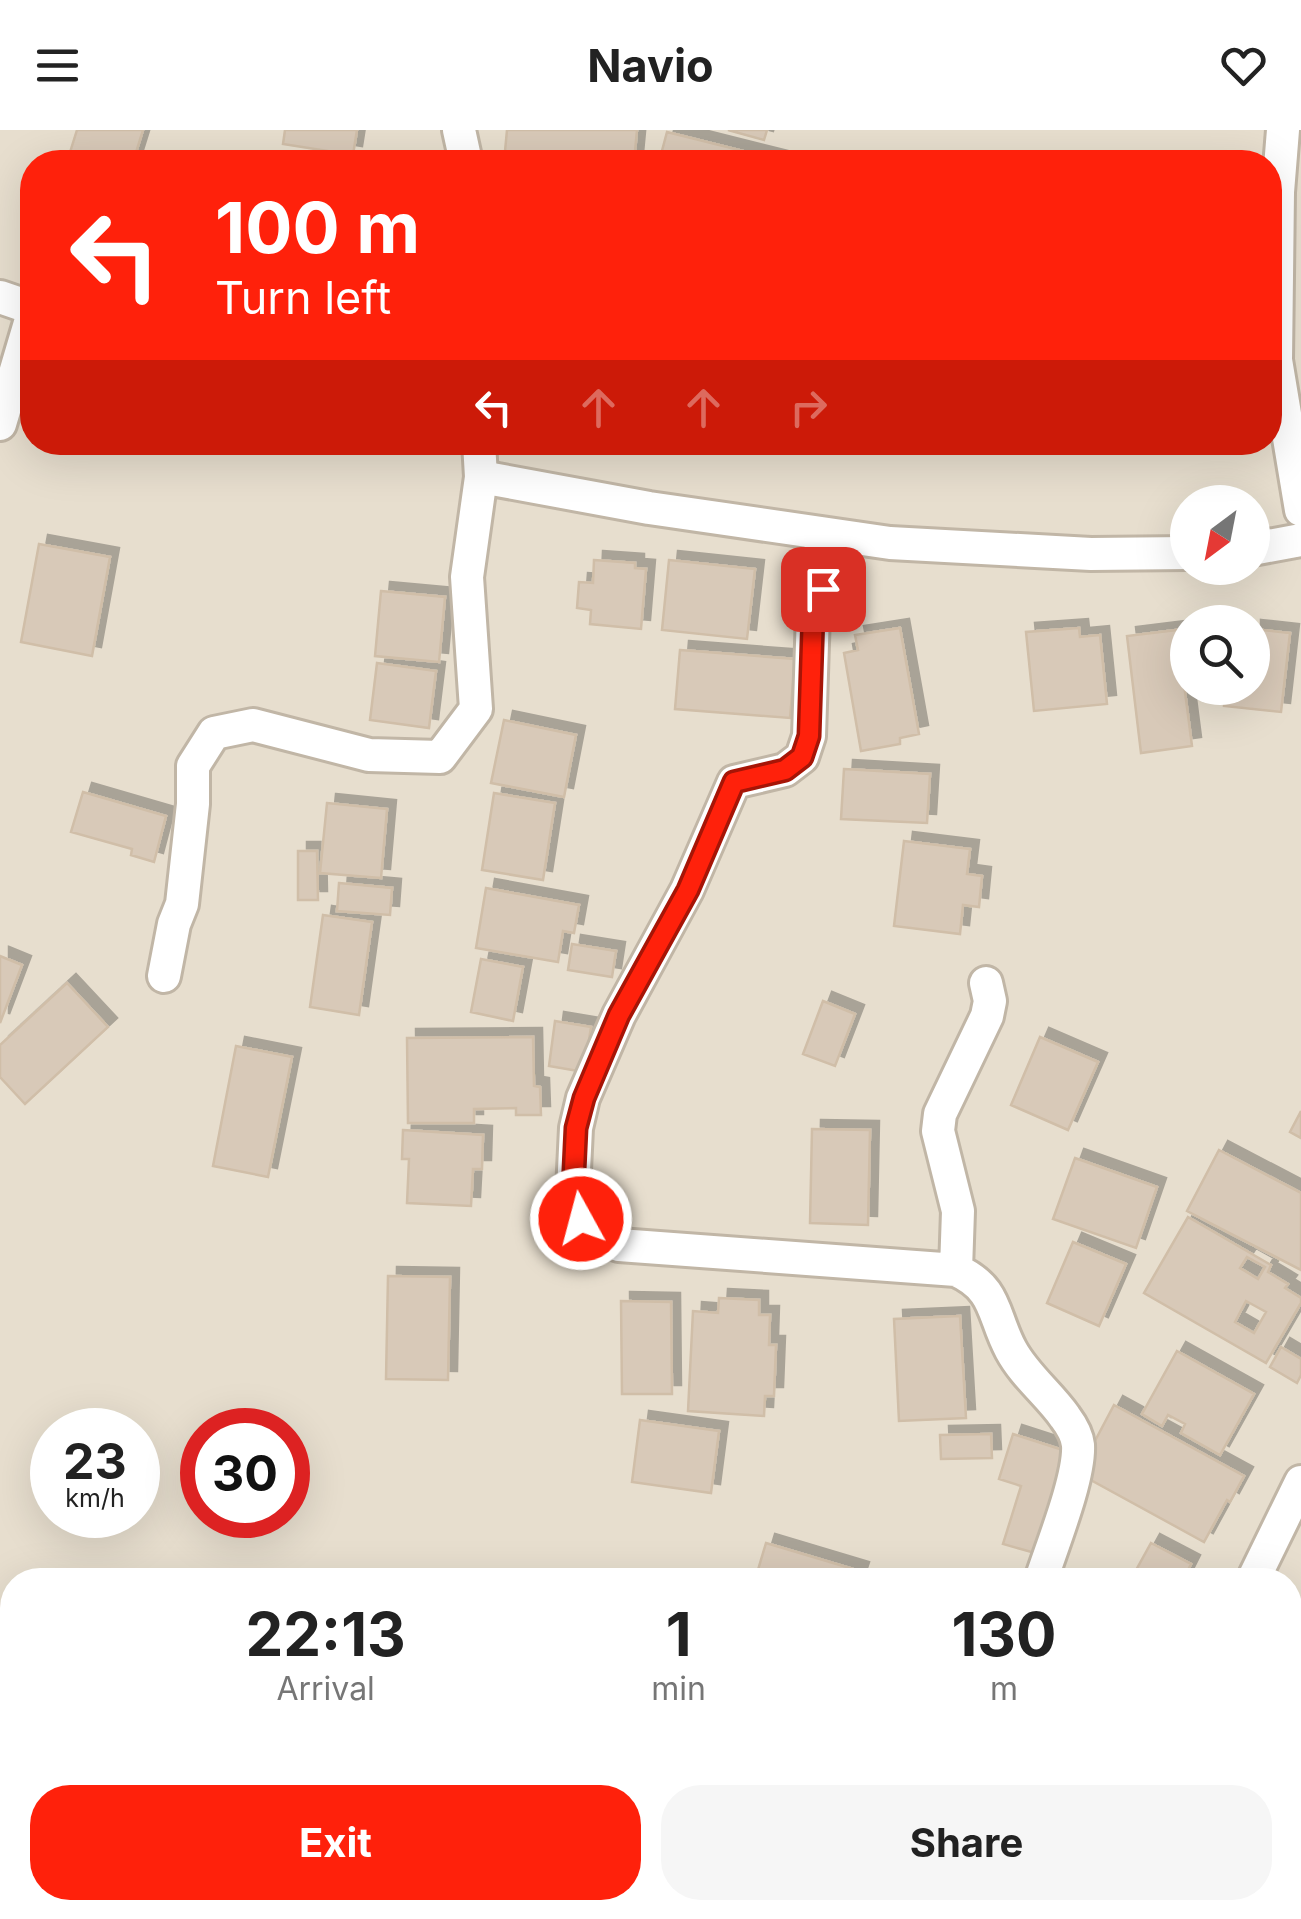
<!DOCTYPE html>
<style>
body{margin:0;font-family:Inter,sans-serif;background:#f6f6f6;color:#222;height:100vh;display:flex;flex-direction:column;font-size:38px;white-space:nowrap}
*{box-sizing:border-box;margin:0}
p{font-size:32px;color:#767676}
.icon{flex:none;width:55px;height:55px;fill:none;stroke:currentColor;stroke-width:2;stroke-linecap:round;stroke-linejoin:round}
.map{position:relative;flex:1;overflow:hidden}
.drawer{position:absolute;left:0px;top:1438px;width:1302px;height:352px;display:flex;flex-direction:column;background:#fff;border-radius:40px 40px 0 0;box-shadow:0 10px 40px #0002}
.drawer>*{flex:none}
.banner{position:absolute;left:20px;top:20px;width:1262px;height:305px;border-radius:40px;box-shadow:0 10px 40px #0002;background:#ff210b;color:#fff;overflow:hidden}
.needle{width:65px;rotate:212deg}
.controls{position:absolute;left:1170px;top:355px;display:grid;gap:20px}
.controls a{display:grid;place-items:center;width:100px;height:100px;border-radius:50%;background:#fff;box-shadow:0 10px 40px #0002;font-size:50px}
.speed{position:absolute;left:30px;top:1278px;display:flex;gap:20px;font-size:50px;font-weight:700;text-align:center}
.speed>*{display:grid;place-content:center;width:130px;height:130px;border-radius:50%;background:#fff;box-shadow:0 10px 40px #0002;line-height:1}
.speed small{font-size:25px;font-weight:400}
.speed .limit{border:15px solid #d22;background:#fff;color:#111}
.pin{position:absolute;display:grid;place-items:center;width:85px;height:85px;color:#fff;margin:-42px;border-radius:20px;box-shadow:0 5px 15px #0006}
.me{position:absolute;width:110px;margin:-55px;rotate:353deg;stroke-linejoin:round;filter:drop-shadow(0 0 8px #0008)}
.turn{display:flex;align-items:center;gap:35px;height:210px;padding:0 30px;font-size:45px}
.turn .icon{width:130px;height:130px;stroke-width:2.5}
.turn b{display:block;font-size:70px;line-height:85px}
.lanes{display:flex;align-items:center;height:95px;padding:0 30px;background:#0003;justify-content:center;gap:50px;direction:ltr}
.lanes .off{opacity:.35}
.eta{display:flex;justify-content:space-evenly;align-items:center;height:170px;text-align:center}
.eta b{font-size:60px;font-weight:700;line-height:70px}
.action{display:flex;gap:20px;margin-top:auto;padding:20px 30px}
.action a{flex:1;height:115px;border-radius:40px;background:#ff210b;color:#fff;font-size:40px;font-weight:700;line-height:115px;text-align:center}
.action a+a{background:#f6f6f6;color:#222}
header{display:flex;justify-content:space-between;align-items:center;height:130px;padding:0 30px;background:#fff;font-size:45px;font-weight:700}
.map>svg:first-child{display:block}
</style>
<header><svg class="icon" aria-label="menu" viewBox="0 0 24 24"><path d="M4 6h16M4 12h16M4 18h16"/></svg>Navio<svg class="icon" aria-label="heart" viewBox="0 0 24 24"><path d="M12 20l-8-8c-3-5 5-10 8-4 3-6 11-1 8 4z"/></svg></header>
<div class="map">
<svg width="1301" height="1789" viewBox="0 0 1301 1789">
<defs>
<filter id="shadow"><feDropShadow dx="9" dy="-9" stdDeviation="0" flood-color="#0004"/></filter>
</defs>
<rect width="100%" height="100%" fill="#f2ece1"/>
<path fill="#e7dece" fill-rule="evenodd" d="M0 0H1301V1789H0ZM32 32H1270V312H32ZM1188 372H1252V438H1188ZM1188 492H1252V558H1188ZM52 1300H138V1385H52ZM202 1300H288V1385H202ZM12 1450H1290V1778H12Z"/>
<g fill="none" stroke-linecap="round" stroke-linejoin="round">
<path stroke="#96d5f7" stroke-width="10" d="M0 1721 12 1729
M84 1778 101 1789"/>
</g>
<path fill="#d8c9b8" stroke="#d0bea8" stroke-width="2.5" fill-rule="evenodd" filter="url(#shadow)" d="M77 0H143L133 32H67Z
M285 0H357L353 25 283 14Z
M507 0H637L634 32H504Z
M728 0H767L764 10Z
M667 2 787 32H659Z
M39 414 110 427 92 526 21 512Z
M594 430 635 433V438L646 439 641 499 590 494 591 480 577 478 579 452 593 453Z
M669 430 755 439 747 509 662 500Z
M381 461 445 467 439 532 375 526Z
M900 498 919 604 900 608V614L861 621 844 523 858 520 855 505Z
M1079 498 1080 507 1100 505 1107 574 1034 581 1026 502Z
M1252 499 1290 503 1281 582 1224 576 1226 558H1252Z
M1177 500 1192 616 1141 623 1127 506Z
M680 520 795 529 790 588 675 579Z
M377 533 436 541 429 598 370 590Z
M504 590 576 605 564 667 491 653Z
M844 639 930 644 927 693 841 689Z
M83 662 166 686 154 732 131 725 132 719 71 702Z
M494 663 555 673 543 750 482 740Z
M327 673 387 679 381 748 320 743Z
M904 711 970 719 967 744 982 746 979 777 963 775 960 804 894 796Z
M298 721H317L318 770H298Z
M339 753 392 758 390 785 337 781Z
M486 758 579 775 574 803 563 801 558 832 476 818Z
M323 785 372 792 359 885 310 877Z
M572 814 616 821 612 847 568 840Z
M0 826 22 835 0 893Z
M481 829 523 837 513 891 471 882Z
M67 853 108 897 25 974 0 947V915Z
M823 871 855 884 835 936 803 924Z
M555 891 591 897 584 942 549 936Z
M533 907 534 956 540 957 541 985H516V978L474 979V993H408L407 908Z
M1040 907 1098 932 1068 1000 1011 975Z
M236 916 292 927 268 1047 213 1036Z
M1301 981V1008L1290 1002Z
M812 999 870 1000 868 1095 810 1093Z
M403 1000 483 1005 482 1039H473L471 1076 407 1073 409 1029H402Z
M1219 1020 1301 1063V1140L1187 1081Z
M1075 1028 1157 1057 1136 1118 1053 1089Z
M1188 1087 1271 1135 1268 1142 1288 1154 1285 1158 1301 1168V1173L1266 1233 1144 1163ZM1247 1127 1265 1137 1258 1149 1240 1138ZM1246 1171 1266 1182 1254 1203 1235 1192Z
M1073 1112 1126 1134 1099 1196 1047 1173Z
M388 1146 450 1147 448 1250 386 1249Z
M719 1168 759 1170V1185H770L769 1215H776L774 1266H765L764 1286 688 1281 693 1181 718 1183Z
M621 1171 671 1172 672 1264H622Z
M960 1186 966 1288 899 1291 894 1189Z
M1281 1217 1301 1229V1245L1297 1253 1270 1237Z
M1177 1221 1254 1264 1220 1325 1181 1303 1185 1294 1168 1285 1162 1296 1142 1284Z
M1114 1275 1244 1346 1230 1372 1227 1370 1204 1412 1078 1343Z
M640 1290 719 1301 711 1363 632 1352Z
M991 1304 992 1328 941 1329 940 1305Z
M1013 1304 1066 1321 1035 1423 1003 1414 1021 1356 999 1349Z
M766 1413 860 1441 857 1450H755Z
M1151 1413 1191 1434 1183 1450H1150L1135 1442Z
M1301 1481V1561L1290 1555V1500Z
M1204 1778H1246L1267 1789H1197Z"/>
<g fill="none" stroke-linecap="round" stroke-linejoin="round">
<defs>
<path id="street" d="M459 0 466 32
M1283 0 1278 62 1276 230 1301 380
M0 167 32 178
M0 294 32 186
M481 347 649 378 890 413 1091 424 1188 423
M820 403 823 459 813 483 809 606 802 627 785 640 734 652 687 760 619 885 583 968 576 998 573 1061 581 1089 595 1106 619 1115 956 1140C998 1159 992 1185 1011 1220 1025 1246 1049 1264 1065 1287 1071 1295 1077 1306 1078 1315 1080 1347 1052 1416 1041 1450
M1252 419 1301 410
M164 846 174 794 182 774 193 674V636L214 603 253 595 369 625 440 627 476 579 467 447 481 347 479 312
M956 1140 958 1081 938 1001 940 984 987 886 990 871 986 853
M1253 1450 1301 1352
M1089 1789 1094 1778"/>
</defs>
<use href="#street" stroke="#c1b6a6" stroke-width="38"/>
<use href="#street" stroke="#fff" stroke-width="32"/>
</g>
<g fill="none" stroke-linecap="round" stroke-linejoin="round">
<defs>
<path id="route" d="M581 1089 573 1061 576 998 584 968 619 885 688 760 734 652 785 640 802 627 809 606 813 483 823 459"/>
</defs>
<use href="#route" stroke="#a61507" stroke-width="25"/>
<use href="#route" stroke="#ff210b" stroke-width="18"/>
</g>
</svg>
<div class="controls">
<a><svg class="needle" viewBox="-14 -14 28 28"><path d="M0-13l5 13h-10z" fill="#e53935"/><path d="M0 13l5-13h-10z" fill="#767676"/></svg></a>
<a><svg class="icon" aria-label="search" viewBox="0 0 24 24"><circle cx="10" cy="10" r="6"/><path d="M15 15l6 6"/></svg></a>
</div>
<div class="speed"><div>23<small>km/h</small></div><div class="limit">30</div></div>
<div class="pin" style="left:823px;top:459px;background:#d93025"><svg class="icon" aria-label="arrive" viewBox="0 0 24 24"><path d="M6 21V4h12l-3 4 3 4H6"/></svg></div>
<svg class="me" style="left:581px;top:1089px" viewBox="-20 -20 40 40"><circle r="17" fill="#ff210b" stroke="#fff" stroke-width="3"/><path d="M0-11L8 9 0 5-8 9z" fill="#fff"/></svg>
<div class="banner">
<div class="turn"><svg class="icon" aria-label="left" viewBox="0 0 24 24"><path d="M17 20v-9H6M10 6l-5 5 5 5"/></svg><div><b>100 m</b>Turn left</div></div>
<div class="lanes"><svg class="icon" aria-label="left" viewBox="0 0 24 24"><path d="M17 20v-9H6M10 6l-5 5 5 5"/></svg><svg class="icon off" aria-label="ahead" viewBox="0 0 24 24"><path d="M12 20V5M6 11l6-6 6 6"/></svg><svg class="icon off" aria-label="ahead" viewBox="0 0 24 24"><path d="M12 20V5M6 11l6-6 6 6"/></svg><svg class="icon off" aria-label="right" viewBox="0 0 24 24"><path d="M7 20v-9h11M14 6l5 5-5 5"/></svg></div>
</div>
<section class="drawer">
<div class="eta">
<div><b>22:13</b><p>Arrival</p></div>
<div><b>1</b><p>min</p></div>
<div><b>130</b><p>m</p></div>
</div>
<div class="action"><a>Exit</a><a>Share</a></div>
</section>
</div>
